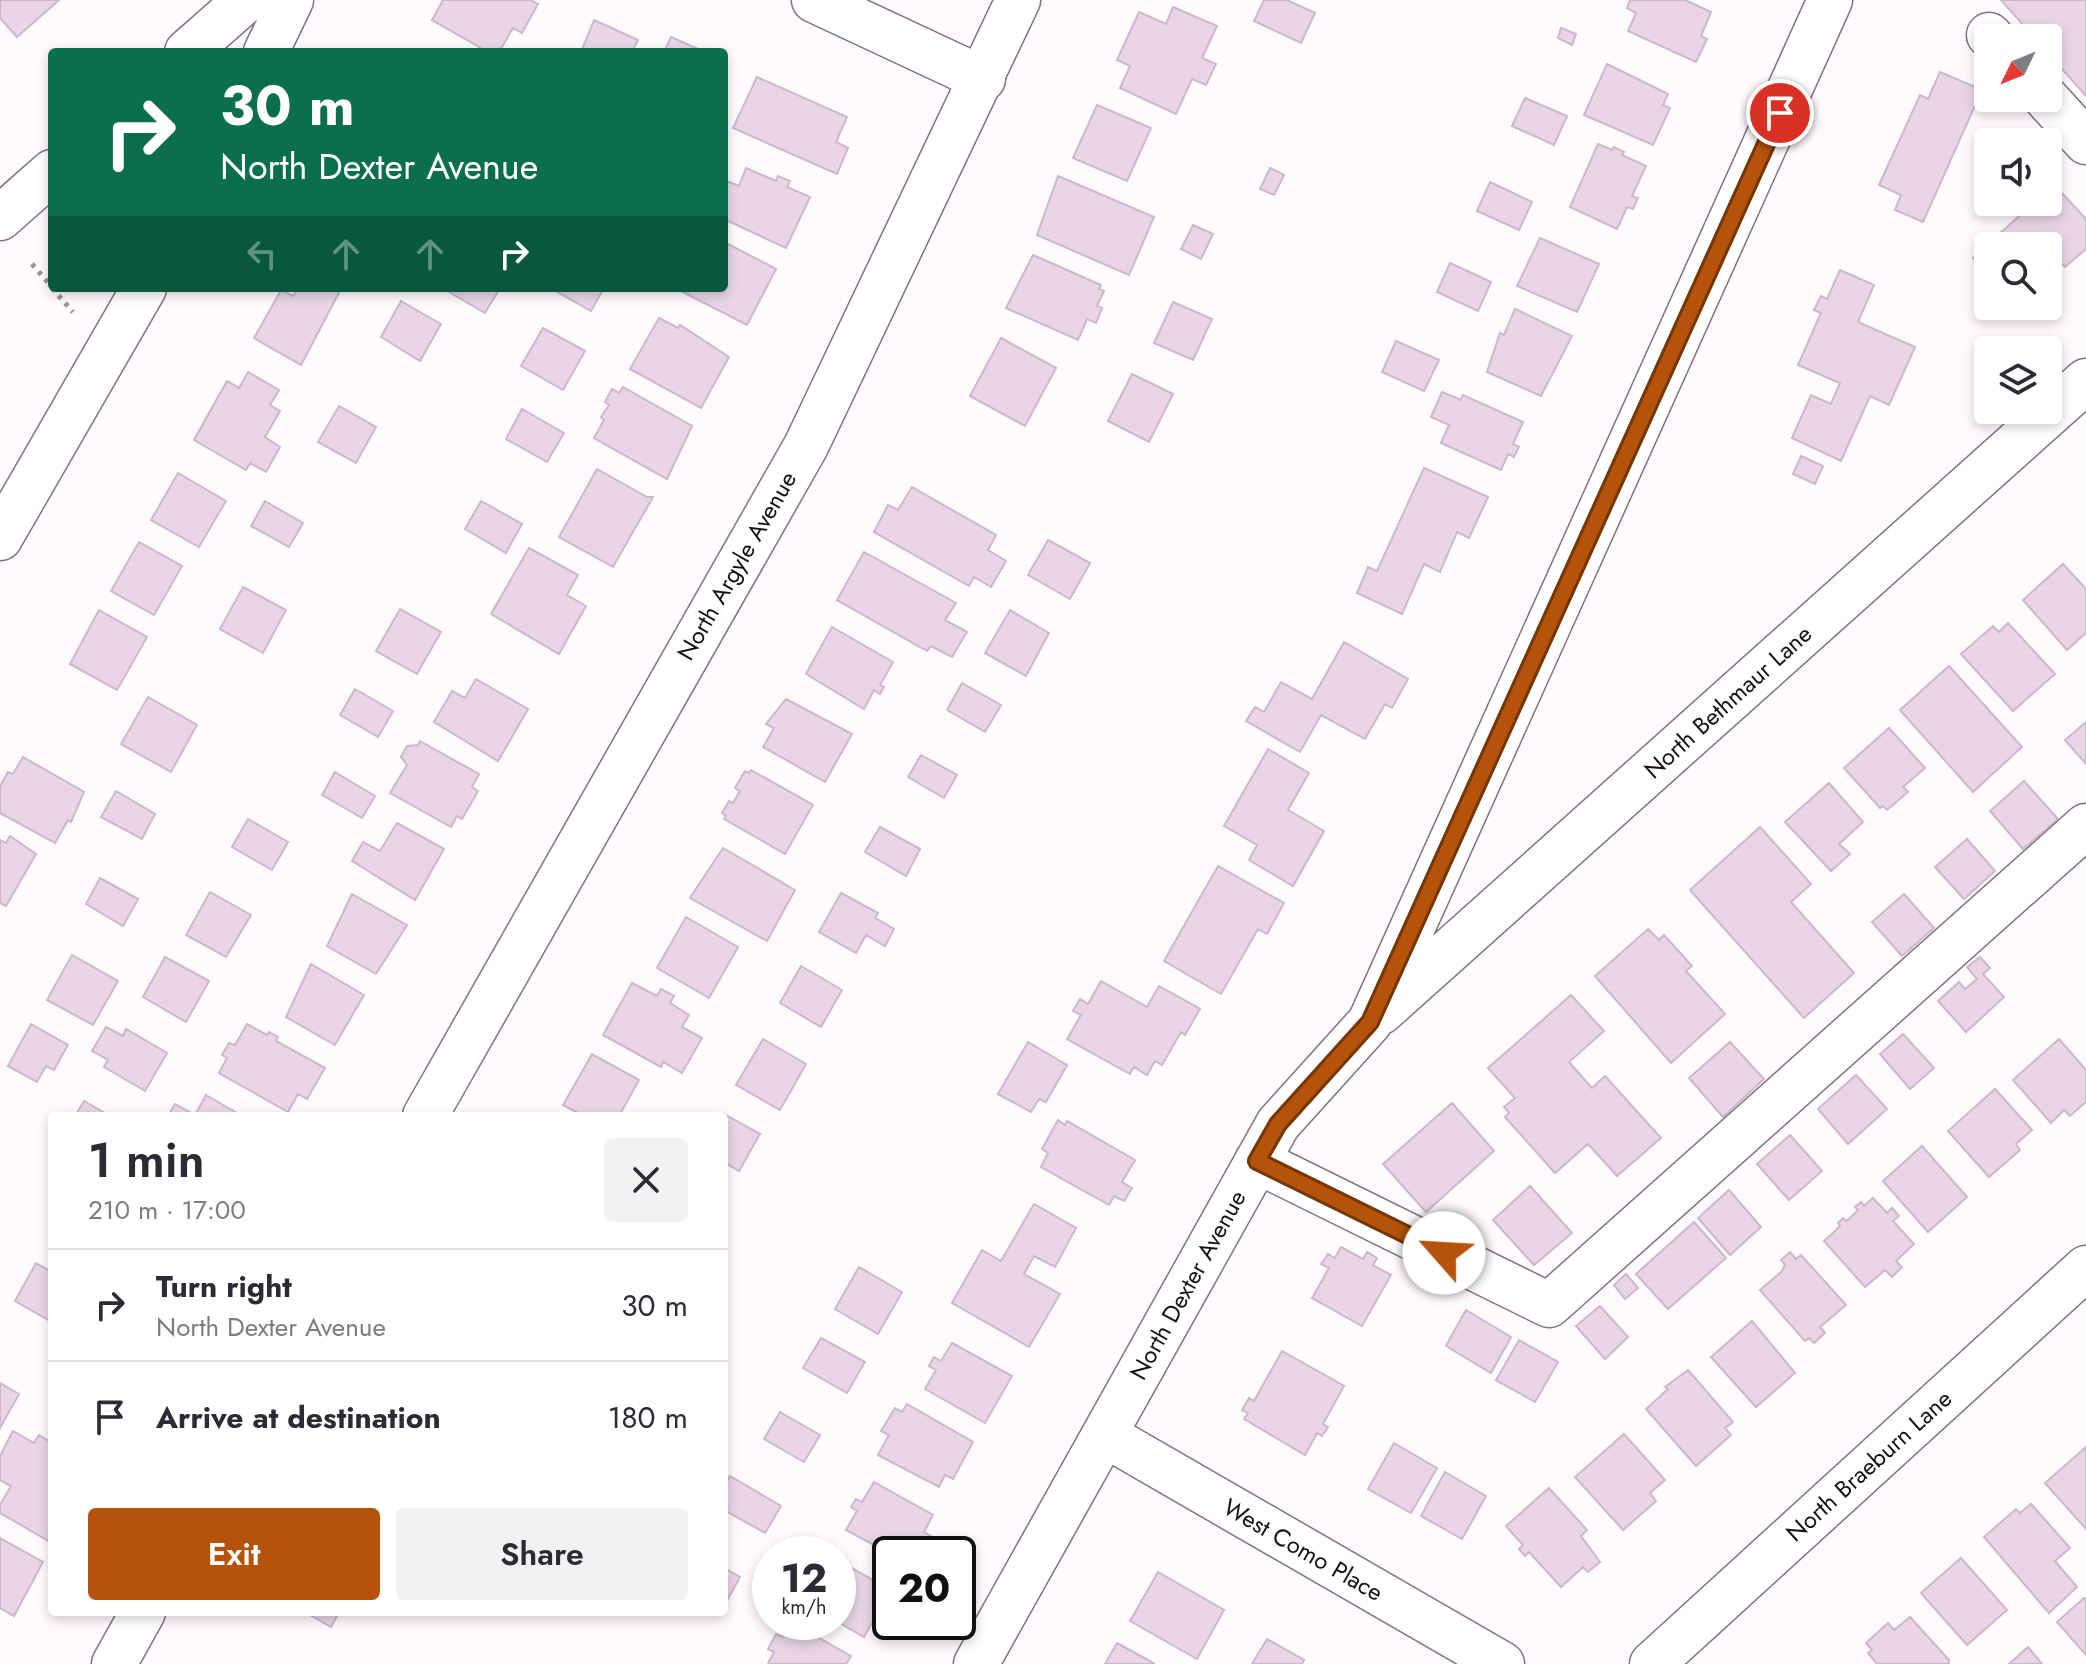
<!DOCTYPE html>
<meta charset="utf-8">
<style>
body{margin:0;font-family:Jost,sans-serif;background:#f2f2f3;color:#2b2b33;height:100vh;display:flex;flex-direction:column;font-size:30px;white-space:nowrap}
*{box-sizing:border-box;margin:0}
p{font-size:26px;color:#7c7c81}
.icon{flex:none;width:44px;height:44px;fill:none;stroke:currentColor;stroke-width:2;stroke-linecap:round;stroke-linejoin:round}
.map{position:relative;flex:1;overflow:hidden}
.side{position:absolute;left:48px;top:1112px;width:680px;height:504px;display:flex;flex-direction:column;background:#fff;border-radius:8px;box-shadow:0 4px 12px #0003}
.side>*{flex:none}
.hud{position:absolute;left:48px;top:48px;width:680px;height:244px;border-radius:8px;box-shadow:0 4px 12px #0003;background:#0b6e4f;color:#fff;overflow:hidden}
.needle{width:52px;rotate:227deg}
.controls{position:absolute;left:1974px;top:24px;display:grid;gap:16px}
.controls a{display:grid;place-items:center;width:88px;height:88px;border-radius:8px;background:#fff;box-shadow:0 4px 12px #0003;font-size:40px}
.speed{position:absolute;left:752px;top:1536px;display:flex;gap:16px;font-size:40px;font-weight:700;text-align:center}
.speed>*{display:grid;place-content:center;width:104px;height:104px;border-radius:50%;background:#fff;box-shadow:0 4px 12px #0003;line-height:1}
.speed small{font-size:20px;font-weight:400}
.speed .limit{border:4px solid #111;border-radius:12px;background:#fff;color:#111}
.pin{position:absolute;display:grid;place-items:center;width:68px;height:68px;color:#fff;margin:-34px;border:4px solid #fff;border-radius:50%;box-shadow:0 2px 8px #0007}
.me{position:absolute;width:88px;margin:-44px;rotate:296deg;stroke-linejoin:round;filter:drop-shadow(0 0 6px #0008)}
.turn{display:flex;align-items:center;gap:28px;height:168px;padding:0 40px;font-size:36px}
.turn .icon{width:104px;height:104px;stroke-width:2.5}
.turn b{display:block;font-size:56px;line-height:68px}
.lanes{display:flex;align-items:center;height:76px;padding:0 40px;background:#0003;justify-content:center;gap:40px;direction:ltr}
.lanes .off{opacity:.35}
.round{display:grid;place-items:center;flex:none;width:84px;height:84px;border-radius:8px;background:#f2f2f3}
.summary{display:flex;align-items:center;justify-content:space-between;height:136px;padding:0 40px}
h1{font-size:48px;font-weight:600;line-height:60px}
.action{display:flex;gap:16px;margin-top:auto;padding:16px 40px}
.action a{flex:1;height:92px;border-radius:8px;background:#b45309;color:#fff;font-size:32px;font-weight:600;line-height:92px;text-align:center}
.action a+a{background:#f2f2f3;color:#2b2b33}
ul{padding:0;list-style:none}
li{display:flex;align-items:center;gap:24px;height:112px;padding:0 40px;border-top:2px solid #e1e1e2}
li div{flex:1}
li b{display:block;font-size:30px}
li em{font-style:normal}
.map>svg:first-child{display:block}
</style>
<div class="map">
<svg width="2086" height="1664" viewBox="0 0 2086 1664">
<rect width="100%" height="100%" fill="#fefafd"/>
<path fill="#e9d5e7" stroke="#cbb8c9" stroke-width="2" d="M0 0H59L17 37 0 18Z
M443 0H530L538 4 522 33 513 28 499 52H488L432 20Z
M1264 0H1287L1315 13 1301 43 1254 21Z
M1630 0H1685L1711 12 1701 36 1707 39 1696 62 1628 31 1636 13 1627 8Z
M2001 0H2086V96L2048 53V38H2035Z
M1173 7 1217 26 1202 58 1216 64 1206 85 1192 79 1176 114 1120 88 1130 66 1117 60 1139 12 1166 24Z
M594 20 638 40 632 52H581Z
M1561 28 1576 34 1572 45 1558 38Z
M671 37 705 52H664Z
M1607 64 1668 94 1663 105 1670 108 1653 145 1584 115Z
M1940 72 1982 90 1923 222 1895 210 1901 195 1879 185 1920 95 1928 99Z
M757 77 847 117 836 142 848 148 837 174 733 128Z
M1525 98 1567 116 1554 145 1512 126Z
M1097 105 1151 128 1127 181 1073 158Z
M1598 144 1612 150 1614 147 1624 152 1622 155 1646 166 1632 196 1638 198 1633 209 1627 207 1617 229 1570 207Z
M746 168 776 181 778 176 790 181 787 187 810 197 786 248 724 219V180L739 186Z
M1270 168 1284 175 1274 195 1260 189Z
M1058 176 1154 217 1129 275 1037 235Z
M2048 178 2086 219V249L2065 267 2057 259 2048 267V246H1988V274L1973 258 2019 216 2013 210 2021 202H2048Z
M1490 182 1532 202 1519 230 1477 211Z
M1193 225 1213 234 1201 259 1181 249Z
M1540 238 1599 264 1577 312 1517 286Z
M724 242 776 269 747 325 675 288H724Z
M1033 255 1101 285 1099 289 1104 291 1097 306 1102 308 1096 323 1087 319 1078 340 1006 308Z
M1450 263 1491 282 1478 311 1437 292Z
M1840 270 1874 285 1858 322 1915 347 1889 405 1870 396 1841 461 1792 438 1811 395 1831 404 1840 383 1798 365 1821 313 1814 310 1821 296 1827 299Z
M298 288 341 289 301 365 254 338 281 290 293 296Z
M442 288H500L485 313Z
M550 288H604L591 311Z
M401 301 441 324 420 361 381 337Z
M1173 302 1212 319 1193 360 1154 343Z
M1515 309 1572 336 1541 396 1487 372 1500 333 1504 335Z
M659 318 678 328 680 325 729 357 701 408 630 369Z
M543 328 585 351 563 390 521 366Z
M1001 338 1056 368 1025 426 970 396Z
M1396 341 1439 360 1424 391 1382 372Z
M248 372 279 390 270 405 280 411 265 437 280 447 266 472 250 463 246 470 194 440 227 381 239 388Z
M1132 374 1173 394 1149 442 1108 421Z
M623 387 692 426 667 479 594 438 604 420 601 417 609 405 605 402 612 389 619 393Z
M1442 392 1461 400 1463 395 1523 422 1513 444 1519 447 1514 457 1508 454 1501 470 1441 443 1449 425 1431 417Z
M339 406 376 427 356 463 318 442Z
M522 409 564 433 547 462 506 439Z
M1801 456 1823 466 1815 484 1793 474Z
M1424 468 1488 497 1469 538 1457 532 1440 572 1424 564 1402 614 1357 593 1368 567 1377 571Z
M597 469 647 497H653L613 567 559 537Z
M178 473 226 501 199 547 151 520Z
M912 487 996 535 988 550 1006 561 991 587 974 577 969 586 874 532 888 505 898 510Z
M265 501 303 523 289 547 251 526Z
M481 501 522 524 506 553 465 529Z
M1048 540 1090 563 1070 599 1028 575Z
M139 542 182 566 154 615 111 591Z
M529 548 578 575 567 595 586 606 559 654 491 614Z
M864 552 956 603 945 620 967 632 952 657 931 646 927 651 837 600Z
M2063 564 2086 589V633L2067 650 2023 600Z
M243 587 286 610 263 653 220 629Z
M400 609 441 632 417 674 376 651Z
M99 610 147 637 117 690 70 664Z
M1010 610 1049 633 1026 676 985 653Z
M2008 623 2055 674 2013 711 1961 654 1993 626 1999 632Z
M832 627 893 662 880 685 884 687 880 694 874 690 864 709 806 674Z
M1344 642 1408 679 1392 708 1385 704 1365 739 1321 715 1300 752 1246 721 1255 707 1264 712 1281 682 1312 699Z
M1949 666 2022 747 1973 792 1900 710Z
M476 679 528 709 498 761 434 722 452 691 465 698Z
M962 683 1001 705 985 732 947 710Z
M355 689 393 711 378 737 340 715Z
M148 697 197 725 171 772 121 744Z
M786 699 852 734 825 782 763 747 774 728 766 724Z
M2086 722V764L2065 740Z
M1889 728 1925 768 1903 787 1908 792 1887 810 1883 806 1880 808 1844 768Z
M420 741 479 774 472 787 478 791 462 819 457 816 451 827 390 793 407 765 401 757 407 746 418 745Z
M1268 749 1309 773 1288 810 1324 831 1293 886 1249 860 1257 845 1224 826Z
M921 755 957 775 944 798 908 777Z
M23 757 84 792 71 822 68 820 55 843 0 813V786L8 772 13 774Z
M751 770 813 805 785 854 724 819 726 816 722 813 729 801 733 803 740 791 735 788 745 771 749 773Z
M335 772 375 796 362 818 322 795Z
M2024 781 2058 819 2023 849 1990 811Z
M1829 783 1863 822 1839 844 1850 854 1831 871 1785 822Z
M116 791 155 814 142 839 101 817Z
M248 819 288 842 272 870 232 847Z
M397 823 444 849 415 900 352 861 363 842 380 851Z
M880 827 920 849 906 876 865 852Z
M1760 827 1811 884 1791 902 1854 973 1804 1018 1690 890Z
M10 836 36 854 6 906 0 903V840L6 843Z
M1967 839 1995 871 1964 899 1935 867Z
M723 848 795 890 767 941 690 898Z
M1218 866 1284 903 1267 934 1258 929 1221 994 1164 961Z
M100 878 138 899 123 926 86 904Z
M210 892 251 915 226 957 186 935Z
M841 893 878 913 875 918 894 929 885 946 866 935 856 953 819 932Z
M352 894 407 925 376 974 327 946Z
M1904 894 1934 928 1902 956 1872 922Z
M686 917 738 947 709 998 657 968Z
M1648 929 1659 940 1664 935 1692 966 1686 971 1725 1014 1671 1063 1595 976Z
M72 955 118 981 93 1025 47 1000Z
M165 957 209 981 186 1022 143 997Z
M1980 957 1990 968 1983 974 2004 997 1966 1032 1938 1001 1959 982 1965 989 1977 979 1967 967Z
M311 964 364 995 335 1045 286 1017Z
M801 966 842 990 821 1027 780 1003Z
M1101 981 1147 1007 1159 986 1200 1009 1185 1035 1181 1032 1162 1065 1155 1061 1147 1075 1134 1067 1130 1074 1067 1039 1081 1015 1073 1011 1080 999 1088 1004Z
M632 983 657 996 661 989 674 996 670 1003 689 1015 682 1027 702 1038 682 1073 663 1062 661 1067 603 1035Z
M1571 995 1604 1031 1569 1062 1592 1088 1605 1076 1661 1138 1617 1176 1588 1144 1555 1173 1505 1117 1509 1113 1504 1107 1515 1098 1488 1068Z
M31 1024 68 1045 54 1070 46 1066 37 1082 8 1066Z
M247 1024 267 1035 269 1032 278 1037 276 1041 325 1068 307 1099 298 1094 288 1112 219 1073 227 1058 222 1055 229 1043 235 1045Z
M106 1027 123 1036 126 1029 167 1053 145 1091 104 1067 108 1060 92 1051Z
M1903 1034 1934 1068 1910 1089 1880 1054Z
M763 1039 806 1064 780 1110 736 1085Z
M2059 1039 2086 1070V1102L2070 1116 2064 1110 2051 1123 2013 1080Z
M1028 1042 1067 1065 1046 1102 1039 1099 1031 1112 998 1094Z
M1730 1042 1764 1079 1723 1117 1689 1078Z
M592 1054 639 1080 619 1116H584L563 1105Z
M1856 1075 1887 1109 1848 1144 1818 1109Z
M1995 1089 2032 1130 2016 1144 2020 1150 1989 1177 1948 1131Z
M206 1095 242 1116H168L175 1104 195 1115Z
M84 1101 110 1116H75Z
M1452 1103 1494 1151 1426 1212 1383 1164Z
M724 1114 760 1134 739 1171 724 1162Z
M1058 1120 1065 1125 1067 1121 1135 1160 1122 1182 1132 1188 1124 1201 1114 1196 1109 1205 1041 1167 1048 1153 1042 1149Z
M1790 1135 1822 1171 1789 1200 1757 1164Z
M1922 1146 1967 1197 1928 1232 1883 1181Z
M1530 1186 1572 1233 1534 1265 1493 1220Z
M1729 1190 1761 1227 1730 1255 1698 1218Z
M1873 1198 1887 1213 1892 1208 1899 1216 1893 1221 1914 1244 1896 1261 1902 1267 1892 1277 1885 1270 1865 1287 1824 1241 1840 1226 1838 1223 1843 1218 1847 1221 1858 1210 1855 1207 1861 1202 1864 1206Z
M1034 1204 1076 1228 1055 1267 1034 1256 1024 1274 1060 1294 1029 1347 952 1303 982 1250 1001 1261Z
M1694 1222 1726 1258 1668 1309 1636 1274Z
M1341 1247 1363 1259 1367 1252 1377 1258 1373 1265 1391 1275 1362 1326 1312 1298 1329 1268 1321 1264 1328 1254 1335 1258Z
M1790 1252 1796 1259 1801 1255 1846 1305 1820 1327 1825 1333 1814 1343 1809 1338 1805 1341 1760 1290 1782 1271 1785 1265 1781 1260Z
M36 1263 52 1272V1322L15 1301Z
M859 1267 902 1292 878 1334 835 1309Z
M1626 1274 1638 1288 1625 1299 1614 1285Z
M1600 1306 1628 1337 1605 1359 1576 1326Z
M1466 1310 1511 1337 1491 1373 1446 1346Z
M1752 1321 1795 1373 1756 1407 1711 1357Z
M821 1338 865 1362 847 1393 803 1368Z
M1519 1340 1558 1362 1535 1402 1496 1380Z
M952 1343 1012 1376 985 1423 925 1389 936 1370 929 1366 934 1357 941 1361Z
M1282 1351 1344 1386 1323 1424 1328 1427 1322 1436 1317 1433 1305 1455 1244 1419 1248 1413 1242 1410 1249 1398 1254 1401Z
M1688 1370 1733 1422 1725 1428 1731 1435 1696 1466 1646 1409 1668 1389 1665 1387Z
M0 1383 19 1394 0 1428Z
M907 1404 973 1442 953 1479 945 1475 939 1487 878 1455 889 1435 881 1431 895 1408 902 1412Z
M780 1412 820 1435 804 1462 764 1439Z
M13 1431 34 1443 39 1435 52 1443V1543L0 1513V1505L11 1486 0 1480V1456Z
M1624 1434 1665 1480 1650 1493 1656 1501 1623 1530 1575 1477Z
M1394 1443 1437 1468 1411 1513 1368 1489Z
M2086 1447V1529L2045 1483Z
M1445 1472 1486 1496 1462 1539 1421 1516Z
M730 1476 781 1506 765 1533 724 1510V1486Z
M874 1482 933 1515 924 1532 931 1536 925 1544 918 1541 911 1554H891L846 1530 857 1511 851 1507 856 1499 862 1502Z
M1549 1488 1587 1530 1581 1536 1600 1562 1588 1572 1583 1567 1561 1587 1529 1552 1525 1556 1519 1549 1523 1545 1506 1526Z
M2031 1504 2070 1548 2055 1561 2077 1587 2049 1613 1984 1537 2016 1509 2020 1513Z
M0 1538 43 1562 14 1616 0 1608Z
M1961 1558 2007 1610 1967 1645 1921 1593Z
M838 1560 890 1590 864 1637 838 1622Z
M724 1568 740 1577 724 1606Z
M1158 1572 1224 1610 1197 1659 1130 1621Z
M2084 1598 2086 1599V1655L2057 1622Z
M305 1612H339L331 1627Z
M1910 1617 1949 1660V1664H1877L1868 1653 1872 1650 1866 1643 1888 1623 1894 1630Z
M791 1622 851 1656 846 1664H768L774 1652 768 1649 776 1634 783 1637Z
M1267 1639 1304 1660 1302 1664H1252Z
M1117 1643 1155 1664H1105Z
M2028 1647 2042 1664H2009Z"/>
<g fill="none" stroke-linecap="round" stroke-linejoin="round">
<defs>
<path id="minor" d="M814 0 983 79
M1989 35 1992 38
M187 52 246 0
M266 52 291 0
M2046 98 2086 142
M0 218 52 172
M0 538 144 288
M1381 1012 2086 381
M425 1116 806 446 1018 0
M1257 1161 1549 1305 2086 826
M1105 1435 1502 1664
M114 1664 143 1612
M976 1664 1278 1124 1370 1022 1830 0
M1652 1664 2086 1268"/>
</defs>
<use href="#minor" stroke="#827180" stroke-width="47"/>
<path stroke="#999499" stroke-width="5" stroke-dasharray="4 6" stroke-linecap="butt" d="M32 264 52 287
M52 288 73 312"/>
<use href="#minor" stroke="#fff" stroke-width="44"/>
</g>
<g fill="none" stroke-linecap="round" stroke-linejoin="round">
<defs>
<path id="route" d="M1444 1253 1257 1161 1278 1124 1370 1022 1780 113"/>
</defs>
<use href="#route" stroke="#753606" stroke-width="20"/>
<use href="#route" stroke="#b45309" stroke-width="14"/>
</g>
<g text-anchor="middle" stroke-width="6" stroke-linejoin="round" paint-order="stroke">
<g font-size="24" fill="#171117" stroke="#fff">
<text transform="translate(737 566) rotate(-60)" y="8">North Argyle Avenue</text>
<text transform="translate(1728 702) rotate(-42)" y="8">North Bethmaur Lane</text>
<text transform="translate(1188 1285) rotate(-61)" y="8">North Dexter Avenue</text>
<text transform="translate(1869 1466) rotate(-42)" y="8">North Braeburn Lane</text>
<text transform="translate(1303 1550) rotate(30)" y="8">West Como Place</text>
</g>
</g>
</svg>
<div class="controls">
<a><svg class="needle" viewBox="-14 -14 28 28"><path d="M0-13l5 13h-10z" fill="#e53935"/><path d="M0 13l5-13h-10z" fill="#7c7c81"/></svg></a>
<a><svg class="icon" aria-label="sound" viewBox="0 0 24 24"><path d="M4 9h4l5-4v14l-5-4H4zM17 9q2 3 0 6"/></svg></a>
<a><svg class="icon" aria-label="search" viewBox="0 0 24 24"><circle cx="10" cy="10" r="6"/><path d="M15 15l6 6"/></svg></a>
<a><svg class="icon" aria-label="layers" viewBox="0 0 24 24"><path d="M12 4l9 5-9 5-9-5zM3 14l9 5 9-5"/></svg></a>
</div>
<div class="speed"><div>12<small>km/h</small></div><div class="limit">20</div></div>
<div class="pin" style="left:1780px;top:113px;background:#d93025"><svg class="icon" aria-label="arrive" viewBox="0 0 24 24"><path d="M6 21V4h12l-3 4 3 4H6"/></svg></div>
<svg class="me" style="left:1444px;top:1253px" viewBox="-20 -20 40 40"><circle r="19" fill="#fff"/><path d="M0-13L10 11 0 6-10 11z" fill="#b45309"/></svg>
<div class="hud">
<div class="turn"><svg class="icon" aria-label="right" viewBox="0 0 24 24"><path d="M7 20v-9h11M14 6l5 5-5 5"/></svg><div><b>30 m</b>North Dexter Avenue</div></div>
<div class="lanes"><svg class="icon off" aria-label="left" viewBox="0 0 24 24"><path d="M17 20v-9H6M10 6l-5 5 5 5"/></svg><svg class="icon off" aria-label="ahead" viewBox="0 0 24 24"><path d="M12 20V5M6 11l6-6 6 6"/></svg><svg class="icon off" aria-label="ahead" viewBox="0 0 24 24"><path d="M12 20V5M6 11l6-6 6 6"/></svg><svg class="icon" aria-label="right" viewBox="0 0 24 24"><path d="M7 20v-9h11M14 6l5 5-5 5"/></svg></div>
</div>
<section class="side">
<div class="summary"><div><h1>1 min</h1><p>210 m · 17:00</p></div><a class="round"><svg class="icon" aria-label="close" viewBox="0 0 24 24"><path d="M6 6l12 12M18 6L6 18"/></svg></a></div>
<ul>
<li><svg class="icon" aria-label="right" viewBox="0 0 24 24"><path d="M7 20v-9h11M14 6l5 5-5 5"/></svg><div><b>Turn right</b><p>North Dexter Avenue</p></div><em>30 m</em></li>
<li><svg class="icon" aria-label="arrive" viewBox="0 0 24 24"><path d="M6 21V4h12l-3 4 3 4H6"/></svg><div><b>Arrive at destination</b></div><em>180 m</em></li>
</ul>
<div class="action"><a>Exit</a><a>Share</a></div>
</section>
</div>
